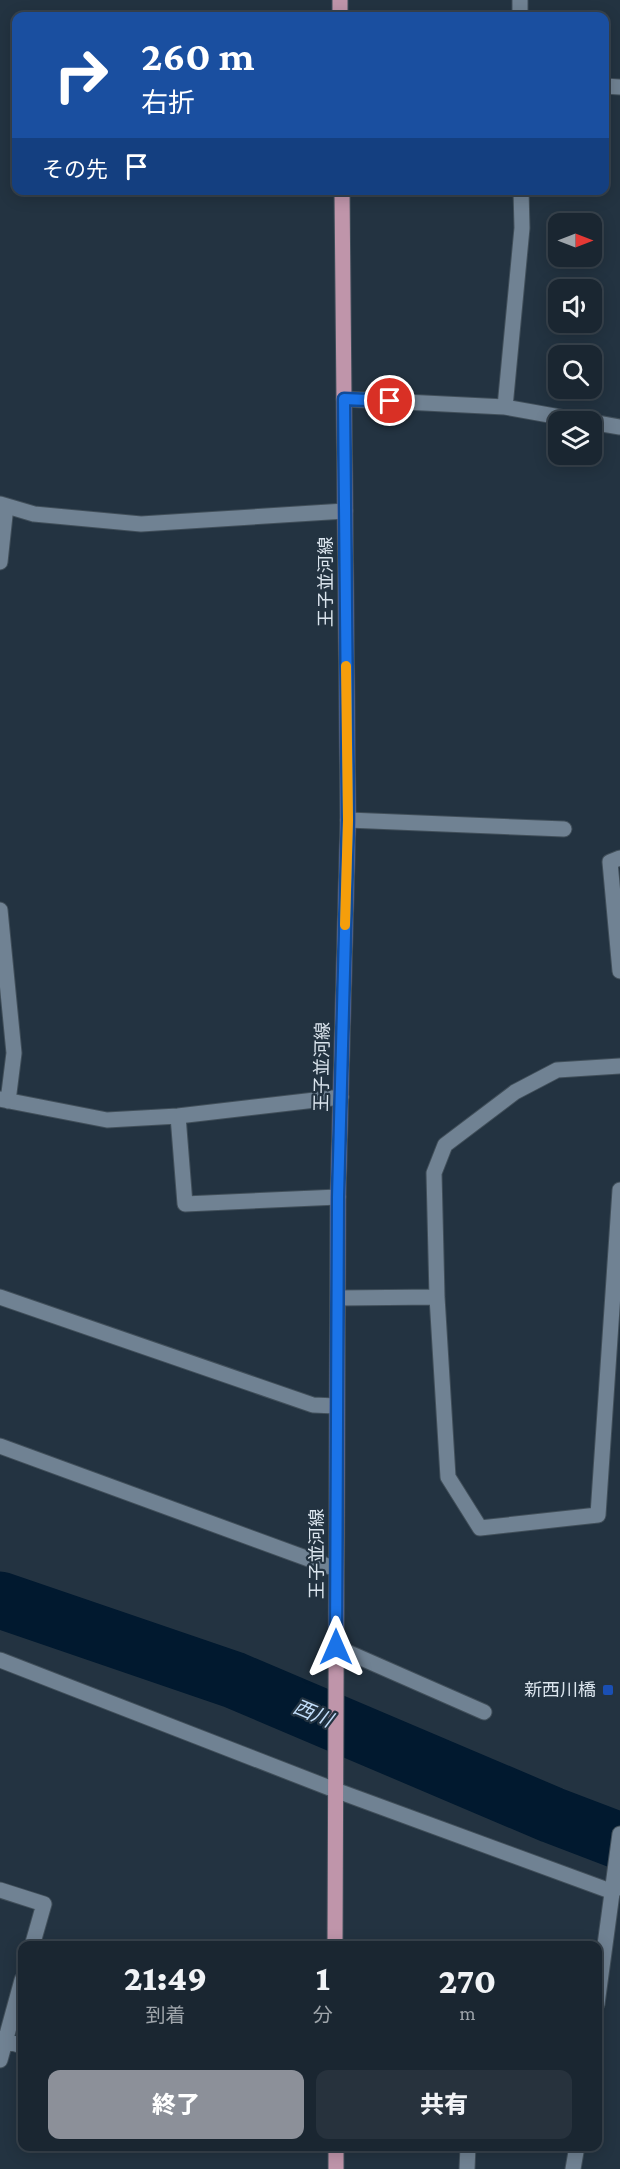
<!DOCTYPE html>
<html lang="ja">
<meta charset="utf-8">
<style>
body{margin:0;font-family:"Crimson Pro","Noto Sans JP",serif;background:#27323d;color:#f1f3f6;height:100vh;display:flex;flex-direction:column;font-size:22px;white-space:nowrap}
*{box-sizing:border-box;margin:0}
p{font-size:20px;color:#9fa5ab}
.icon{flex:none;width:33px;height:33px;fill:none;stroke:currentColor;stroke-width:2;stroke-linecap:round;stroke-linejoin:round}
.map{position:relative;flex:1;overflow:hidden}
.side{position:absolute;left:18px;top:1941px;width:584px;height:210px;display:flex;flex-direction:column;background:#1a2631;border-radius:12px;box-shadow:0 3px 15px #0003,0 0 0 2px #38434d}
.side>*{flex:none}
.banner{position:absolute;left:12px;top:12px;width:597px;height:183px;border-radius:12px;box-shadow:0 3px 15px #0003,0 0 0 2px #38434d;background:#1a4fa0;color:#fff;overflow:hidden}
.needle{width:39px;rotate:90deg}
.controls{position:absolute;left:548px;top:213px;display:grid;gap:12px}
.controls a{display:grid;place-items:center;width:54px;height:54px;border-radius:12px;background:#1a2631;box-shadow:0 3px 15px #0003,0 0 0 2px #38434d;font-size:30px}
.pin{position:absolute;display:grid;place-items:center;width:51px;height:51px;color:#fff;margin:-26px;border:3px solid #fff;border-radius:50%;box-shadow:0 2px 6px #0007}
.me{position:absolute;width:66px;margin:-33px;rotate:0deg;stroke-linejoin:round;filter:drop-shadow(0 0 4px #0008)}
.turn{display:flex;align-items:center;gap:21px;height:126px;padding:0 30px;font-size:27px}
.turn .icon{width:78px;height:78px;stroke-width:2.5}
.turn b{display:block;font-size:42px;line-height:51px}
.then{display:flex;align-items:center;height:57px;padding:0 30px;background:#0003;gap:12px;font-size:22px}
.eta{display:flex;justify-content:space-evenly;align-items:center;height:102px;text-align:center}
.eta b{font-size:36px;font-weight:800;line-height:42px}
.cta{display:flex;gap:12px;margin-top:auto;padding:12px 30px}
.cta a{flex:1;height:69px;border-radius:12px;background:#8c9099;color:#fff;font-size:24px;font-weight:800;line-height:69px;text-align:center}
.cta a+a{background:#27323d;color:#f1f3f6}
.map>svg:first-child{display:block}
</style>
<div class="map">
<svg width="620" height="2169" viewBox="0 0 620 2169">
<rect width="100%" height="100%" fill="#233341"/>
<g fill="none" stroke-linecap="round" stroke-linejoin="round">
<path stroke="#01192f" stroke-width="57" d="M0 1600 234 1680 552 1815 620 1841"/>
<defs>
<path id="minor" d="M520 16V0
M604 86 620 87
M344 399 505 407 588 422
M505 407 522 228 521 190
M591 422 620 427
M0 504 34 514 141 524 345 511
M0 562 6 506
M348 820 564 829
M620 858 610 862 620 971
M0 910 14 1053 8 1101
M620 1066 557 1070 515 1092 445 1145 434 1173 437 1297 448 1477 480 1528 598 1515 620 1190
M0 1099 107 1120 178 1116 341 1097
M178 1116 185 1204 338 1197
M0 1297 313 1405 336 1406
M338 1298 437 1297
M0 1446 336 1569
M336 1647 484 1712
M0 1660 335 1790 613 1892
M0 1890 44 1904 32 1946
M597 2004 620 1834
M0 2039 22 2046
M0 2060 22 1980
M467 2169 468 2146
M573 2169 577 2146"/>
<path id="major" d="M340 0V16
M335 1946 338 1197 348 820 342 190
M336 2146V2169"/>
</defs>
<use href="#minor" stroke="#414f5a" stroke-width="17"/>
<use href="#major" stroke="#414f5a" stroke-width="17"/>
<use href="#minor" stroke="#708293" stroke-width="15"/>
<use href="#major" stroke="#bf95aa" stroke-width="15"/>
</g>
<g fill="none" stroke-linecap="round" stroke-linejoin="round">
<defs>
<path id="route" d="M336 1647 338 1197 348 820 344 399 390 401"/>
</defs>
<use href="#route" stroke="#114b97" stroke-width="15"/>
<use href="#route" stroke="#1a73e8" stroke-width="10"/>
<path stroke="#f59e0b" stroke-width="10" d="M345 925 348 820 346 666"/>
</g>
<rect fill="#1a4fb4" stroke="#233341" stroke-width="2" x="602" y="1684" width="12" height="12" rx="3"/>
<g text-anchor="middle" stroke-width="4.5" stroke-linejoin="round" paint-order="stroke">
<g font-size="18" fill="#dae4ed" stroke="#233341">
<text transform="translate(326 582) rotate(-90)" y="6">王子並河線</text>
<text transform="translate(322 1067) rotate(-89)" y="6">王子並河線</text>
<text transform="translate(317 1554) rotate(-90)" y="6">王子並河線</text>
</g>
<g font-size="18" fill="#dae4ed" stroke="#233341" text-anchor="end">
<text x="596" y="1696">新西川橋</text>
</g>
<g font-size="20" font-style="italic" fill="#c1ddfa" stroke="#233341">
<text transform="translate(313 1713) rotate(23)" y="7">西川</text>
</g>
</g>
</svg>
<div class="controls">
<a><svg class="needle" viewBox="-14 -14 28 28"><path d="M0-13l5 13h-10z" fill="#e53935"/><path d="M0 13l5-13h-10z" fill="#9fa5ab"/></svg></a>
<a><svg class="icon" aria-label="sound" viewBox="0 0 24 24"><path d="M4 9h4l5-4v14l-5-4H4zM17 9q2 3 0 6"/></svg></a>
<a><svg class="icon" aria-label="search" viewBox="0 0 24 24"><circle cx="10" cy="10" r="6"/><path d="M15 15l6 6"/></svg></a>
<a><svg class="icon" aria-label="layers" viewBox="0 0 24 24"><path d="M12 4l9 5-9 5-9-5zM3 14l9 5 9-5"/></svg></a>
</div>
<div class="pin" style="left:390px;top:401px;background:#d93025"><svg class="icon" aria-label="arrive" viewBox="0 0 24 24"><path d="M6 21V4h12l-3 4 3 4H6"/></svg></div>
<svg class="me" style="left:336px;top:1647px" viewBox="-20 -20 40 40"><path d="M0-17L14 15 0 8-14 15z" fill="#1a73e8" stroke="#fff" stroke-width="4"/></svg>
<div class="banner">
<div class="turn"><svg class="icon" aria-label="right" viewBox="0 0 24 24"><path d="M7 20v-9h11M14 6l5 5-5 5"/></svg><div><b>260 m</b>右折</div></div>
<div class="then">その先<svg class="icon" aria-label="arrive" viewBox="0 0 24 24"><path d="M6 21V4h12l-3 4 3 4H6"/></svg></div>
</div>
<section class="side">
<div class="eta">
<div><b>21:49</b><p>到着</p></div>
<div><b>1</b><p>分</p></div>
<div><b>270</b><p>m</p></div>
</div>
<div class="cta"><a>終了</a><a>共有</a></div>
</section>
</div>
